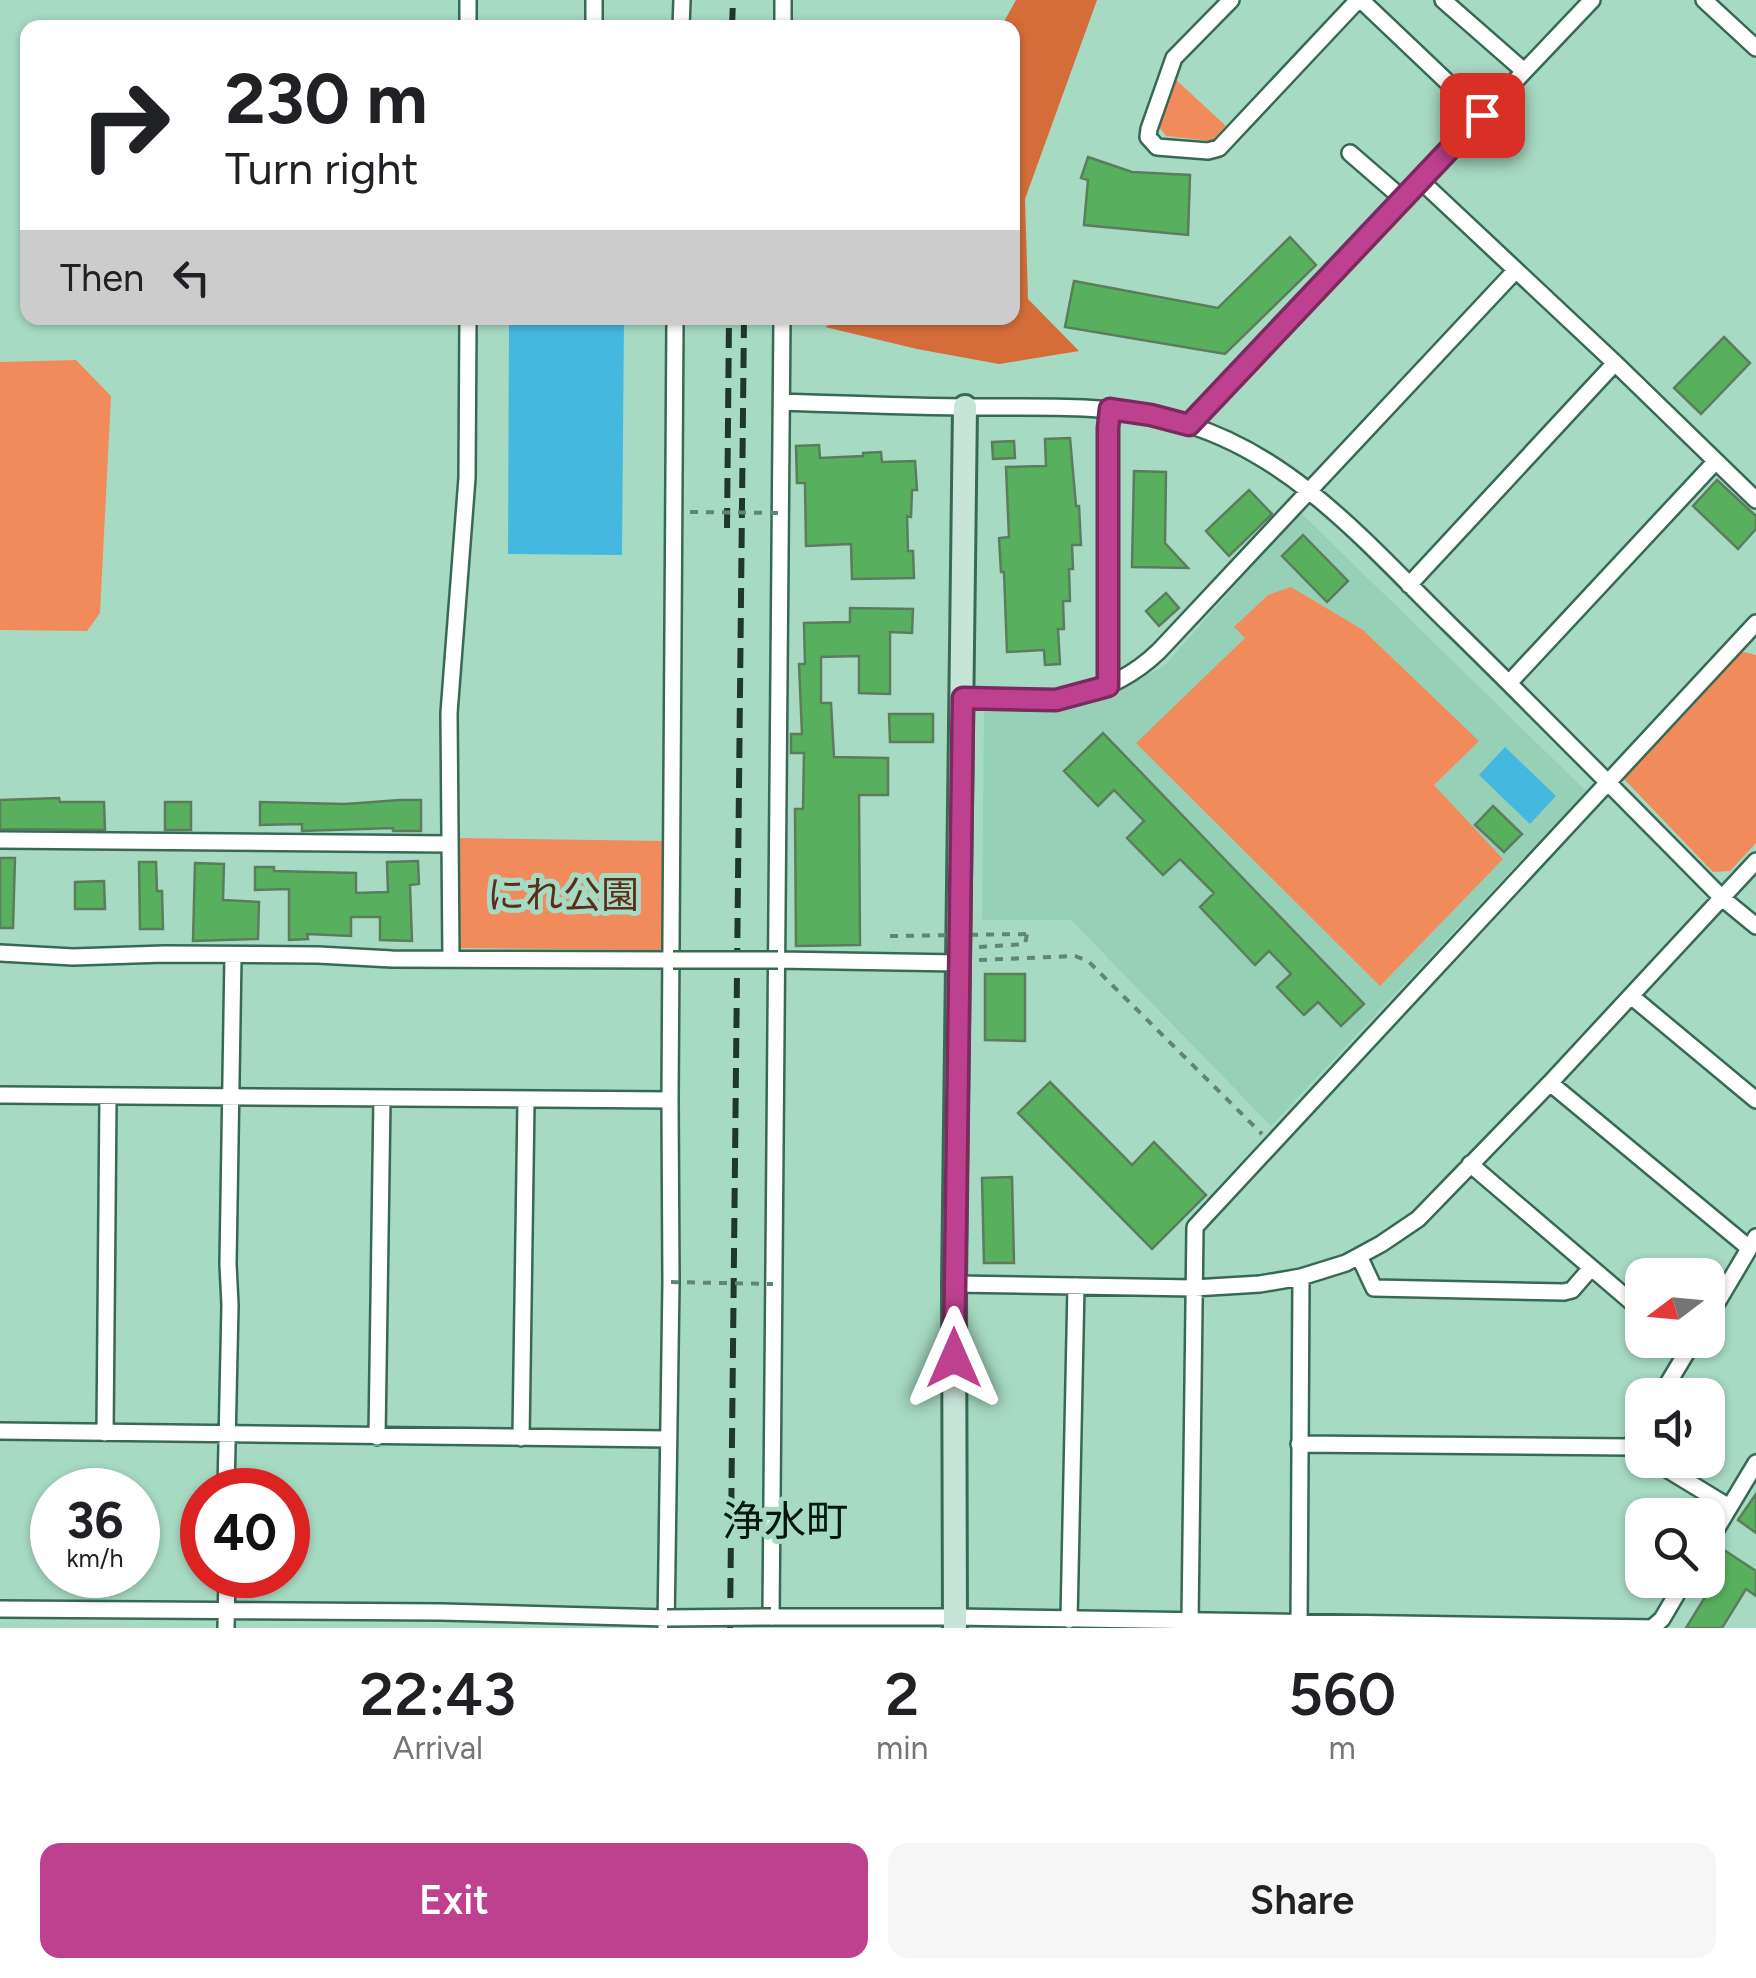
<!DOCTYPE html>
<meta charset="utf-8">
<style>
body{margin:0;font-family:Figtree,"Noto Sans JP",sans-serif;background:#f6f6f6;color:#202124;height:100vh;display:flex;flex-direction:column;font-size:38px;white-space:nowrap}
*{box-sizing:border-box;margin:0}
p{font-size:32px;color:#757577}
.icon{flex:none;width:55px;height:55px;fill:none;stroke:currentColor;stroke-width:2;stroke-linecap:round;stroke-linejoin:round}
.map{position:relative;height:1628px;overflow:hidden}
.side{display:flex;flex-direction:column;background:#fff;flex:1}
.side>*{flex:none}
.top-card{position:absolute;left:20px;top:20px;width:1000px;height:305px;border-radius:20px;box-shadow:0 2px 8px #0004;background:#fff;color:#202124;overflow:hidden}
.needle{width:65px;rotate:254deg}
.fabs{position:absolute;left:1625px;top:1258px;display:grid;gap:20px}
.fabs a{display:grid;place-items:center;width:100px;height:100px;border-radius:20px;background:#fff;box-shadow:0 2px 8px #0004;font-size:50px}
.speed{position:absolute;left:30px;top:1468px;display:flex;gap:20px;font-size:50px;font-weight:700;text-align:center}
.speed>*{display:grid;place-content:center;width:130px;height:130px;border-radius:50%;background:#fff;box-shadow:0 2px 8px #0004;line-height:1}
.speed small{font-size:25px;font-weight:400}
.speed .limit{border:15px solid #d22;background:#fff;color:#111}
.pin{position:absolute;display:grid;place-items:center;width:85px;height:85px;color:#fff;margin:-42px;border-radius:20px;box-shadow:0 5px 15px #0006}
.me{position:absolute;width:110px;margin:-55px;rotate:0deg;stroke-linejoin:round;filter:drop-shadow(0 0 8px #0008)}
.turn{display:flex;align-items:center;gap:35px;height:210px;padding:0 40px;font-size:45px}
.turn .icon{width:130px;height:130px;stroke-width:2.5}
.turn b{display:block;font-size:70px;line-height:85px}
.then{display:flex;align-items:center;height:95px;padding:0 40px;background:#0003;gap:20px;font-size:38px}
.eta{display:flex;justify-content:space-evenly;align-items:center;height:170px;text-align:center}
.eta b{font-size:60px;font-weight:600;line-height:70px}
.action{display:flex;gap:20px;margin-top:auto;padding:20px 40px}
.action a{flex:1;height:115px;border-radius:20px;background:#be4190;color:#fff;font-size:40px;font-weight:600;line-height:115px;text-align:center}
.action a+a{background:#f6f6f6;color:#202124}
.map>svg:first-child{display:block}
</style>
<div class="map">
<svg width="1756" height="1628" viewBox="0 0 1756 1628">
<rect width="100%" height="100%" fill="#a7dac3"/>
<path fill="#96d1b7" d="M1300 512 1586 791 1271 1126 1071 920H982L984 707 1063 706 1115 694 1165 665Z"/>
<path fill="#f18b5b" d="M1173 77 1226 126 1212 141 1166 136 1156 123Z
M76 360 111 396 100 613 87 631 0 630V362Z
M1291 587 1363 630 1479 741 1434 785 1503 859 1380 986 1136 743 1245 638 1234 627 1268 595Z
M1740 651 1756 655V843L1730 871 1713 872 1623 778Z
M458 838 667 841 666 950 459 948Z"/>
<path fill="#d46d3a" d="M1016 0H1097L1025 199 1028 299 1079 351 999 364 917 349 825 327 846 318H1012V28L1001 27Z"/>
<path fill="#45b8e0" d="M509 318H624L622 555 508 554Z
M1505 747 1556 796 1530 824 1479 775Z"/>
<path fill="#58b05e" stroke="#5b7d5c" stroke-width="2.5" d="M1088 157 1132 172 1190 175 1188 235 1084 225 1088 180 1081 178Z
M1290 237 1316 265 1225 354 1065 327 1074 281 1218 308Z
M1724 337 1750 363 1701 414 1674 388Z
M1070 438 1076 506H1079L1081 545H1072L1073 569H1069L1070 601H1063L1064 629H1058L1060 664 1045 665 1044 650 1007 652 1004 572H1001L999 538 1009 537 1006 467 1046 466 1045 439Z
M1014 441 1015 458 993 459 992 442Z
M819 445 820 458 863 456V453L881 452 882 462 915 461 917 490H912L911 517 907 516 908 551H913L914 578 852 579 851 544 806 546 805 483H797L796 446Z
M1134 471 1166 472 1165 543 1188 568 1132 567Z
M1717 480 1756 516V529L1738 549 1693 506Z
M1249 490 1272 514 1229 556 1206 531Z
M1303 535 1348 581 1327 602 1282 556Z
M1166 593 1179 608 1159 626 1146 611Z
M850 608 913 609 912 633 890 632V694L859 693V656L821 657V703H831L834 757 888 758V795H859L860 945 796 946 795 809H803L804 753H791V734H802L799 664H805L804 623 850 622Z
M889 714H933V742H890Z
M1103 733 1364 1004 1341 1026 1318 1002 1304 1015 1277 987 1291 974 1269 951 1255 965 1200 907 1214 893 1180 859 1163 875 1127 838 1144 821 1114 790 1098 806 1064 771Z
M59 798 60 802H104L105 830 0 829V800Z
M400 800H421V831H393V828L302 831V824L260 825V802L345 804Z
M165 802H191V830H165Z
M1493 806 1522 834 1504 852 1475 825Z
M0 858H15L13 928H0Z
M418 861 419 884 410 885 412 941 380 940V917H351V936L307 934 308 939 289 940V889L255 890V867H274V871L356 873V893L388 892 387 862Z
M139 862H156L157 891H162L163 929H140Z
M195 863 224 864 223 900 259 902 258 939 193 941Z
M104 881 105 909H75V882Z
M985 974H1025V1041L985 1040Z
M1050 1082 1132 1165 1154 1142 1206 1195 1152 1249 1018 1113Z
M1012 1177 1014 1263H984L982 1178Z
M1756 1494V1533L1738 1520Z
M1724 1550 1756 1571V1596L1746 1589 1722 1628H1686L1718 1576 1711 1571Z"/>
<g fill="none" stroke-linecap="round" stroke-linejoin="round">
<defs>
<path id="street" d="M1231 0 1174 58 1149 129 1148 137 1157 147 1208 151 1219 148 1358 0
M1361 0 1482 115
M1443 0 1524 71
M1704 0 1756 48
M468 28V0
M594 28V0
M681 28 682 0
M783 28V0
M1350 153 1403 199
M1420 180 1615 363 1756 500
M782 318 771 1617H955L1656 1628
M782 402C843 404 903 406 964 407 1039 408 1115 402 1189 425 1296 458 1372 549 1450 625 1542 715 1632 807 1722 898L1756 926
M1189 425 1592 0
M1409 585 1615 363
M1509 683 1716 461
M1108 686 1110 409
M963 699C1038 701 1101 707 1159 651L1516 270
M0 840 450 844
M0 953 73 957 164 954 318 955 392 959 673 960
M451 959 449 713 467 478 468 318
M778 960 958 963
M1631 996 1756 1100
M1550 1083 1749 1248
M0 1095 670 1100
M1470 1164 1642 1311
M1359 1256 1374 1288 1564 1292 1572 1290 1591 1268
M954 1284 1194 1288 1260 1284 1301 1277 1346 1263 1381 1244 1418 1219 1550 1083 1756 861
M1708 1318 1756 1237
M1661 1395 1694 1340
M0 1431 667 1439
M105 1433 108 1097
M377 1437 382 1099
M521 1438 526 1101
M1299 1444 1630 1447 1642 1454
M1630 1447 1642 1426
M1652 1460 1729 1507
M226 1490 230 1305 228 1264 233 956
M1708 1543 1756 1463
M0 1609 441 1612 667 1618
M1069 1620 1076 1286
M1190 1621 1195 1227 1756 623
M1653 1627 1662 1619 1685 1580
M226 1628 227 1575
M666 1628 671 1282 670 1100 675 318
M1299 1628 1301 1277"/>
<path id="secondary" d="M955 1628 954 1284 965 407"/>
</defs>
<use href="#street" stroke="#386955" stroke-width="20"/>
<use href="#secondary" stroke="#386955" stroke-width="28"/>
<path stroke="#608675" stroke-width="4" stroke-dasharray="8 8" stroke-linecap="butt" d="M979 947 1025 944 1027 934
M979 960 1075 956 1088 961 1262 1134"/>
<use href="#street" stroke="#fff" stroke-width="15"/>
<use href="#secondary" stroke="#c7e4d9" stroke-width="22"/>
<path stroke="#1f382e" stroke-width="6" stroke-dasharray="20 10" stroke-linecap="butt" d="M732 28 733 0
M727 528 729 318
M730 1628 744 318"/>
<defs>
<path id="street-bridge" d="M673 960H778
M667 1618 771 1617"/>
</defs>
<use href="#street-bridge" stroke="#386955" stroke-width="20" stroke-linecap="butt"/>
<path stroke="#608675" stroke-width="4" stroke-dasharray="8 8" stroke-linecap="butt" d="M690 512 780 513
M890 936 1027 934
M671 1282 773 1284"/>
<use href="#street-bridge" stroke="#fff" stroke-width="15"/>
</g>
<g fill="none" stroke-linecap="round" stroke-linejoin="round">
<defs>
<path id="route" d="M954 1358 963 698 1056 700 1108 686V428L1110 409 1151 415 1189 425 1482 115"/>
</defs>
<use href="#route" stroke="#7c2a5e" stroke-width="25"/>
<use href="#route" stroke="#be4190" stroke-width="18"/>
</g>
<g text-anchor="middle" stroke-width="10" stroke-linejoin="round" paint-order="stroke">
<g font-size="38" fill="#592f1a" stroke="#a7dac3">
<text x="563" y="908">にれ公園</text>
</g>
<g font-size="42" fill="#03160f" stroke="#a7dac3">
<text x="785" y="1536">浄水町</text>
</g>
</g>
</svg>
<div class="fabs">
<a><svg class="needle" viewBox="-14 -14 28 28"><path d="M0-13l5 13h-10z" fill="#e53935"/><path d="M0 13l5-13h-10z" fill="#757577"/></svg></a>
<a><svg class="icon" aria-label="sound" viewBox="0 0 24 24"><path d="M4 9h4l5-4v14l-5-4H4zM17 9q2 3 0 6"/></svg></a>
<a><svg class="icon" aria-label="search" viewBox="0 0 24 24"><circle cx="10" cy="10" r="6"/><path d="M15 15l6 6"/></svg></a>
</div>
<div class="speed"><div>36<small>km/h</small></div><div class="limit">40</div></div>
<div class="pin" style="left:1482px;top:115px;background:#d93025"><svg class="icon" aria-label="arrive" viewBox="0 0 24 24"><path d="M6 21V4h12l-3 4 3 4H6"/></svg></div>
<svg class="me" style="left:954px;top:1358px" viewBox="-20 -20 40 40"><path d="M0-17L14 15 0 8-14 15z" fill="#be4190" stroke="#fff" stroke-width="4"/></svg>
<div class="top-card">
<div class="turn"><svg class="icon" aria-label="right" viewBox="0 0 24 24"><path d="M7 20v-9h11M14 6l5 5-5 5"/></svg><div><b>230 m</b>Turn right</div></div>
<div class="then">Then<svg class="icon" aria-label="left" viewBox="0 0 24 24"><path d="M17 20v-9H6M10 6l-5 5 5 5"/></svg></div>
</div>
</div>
<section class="side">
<div class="eta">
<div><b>22:43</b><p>Arrival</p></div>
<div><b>2</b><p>min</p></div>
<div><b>560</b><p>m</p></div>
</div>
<div class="action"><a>Exit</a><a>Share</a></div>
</section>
